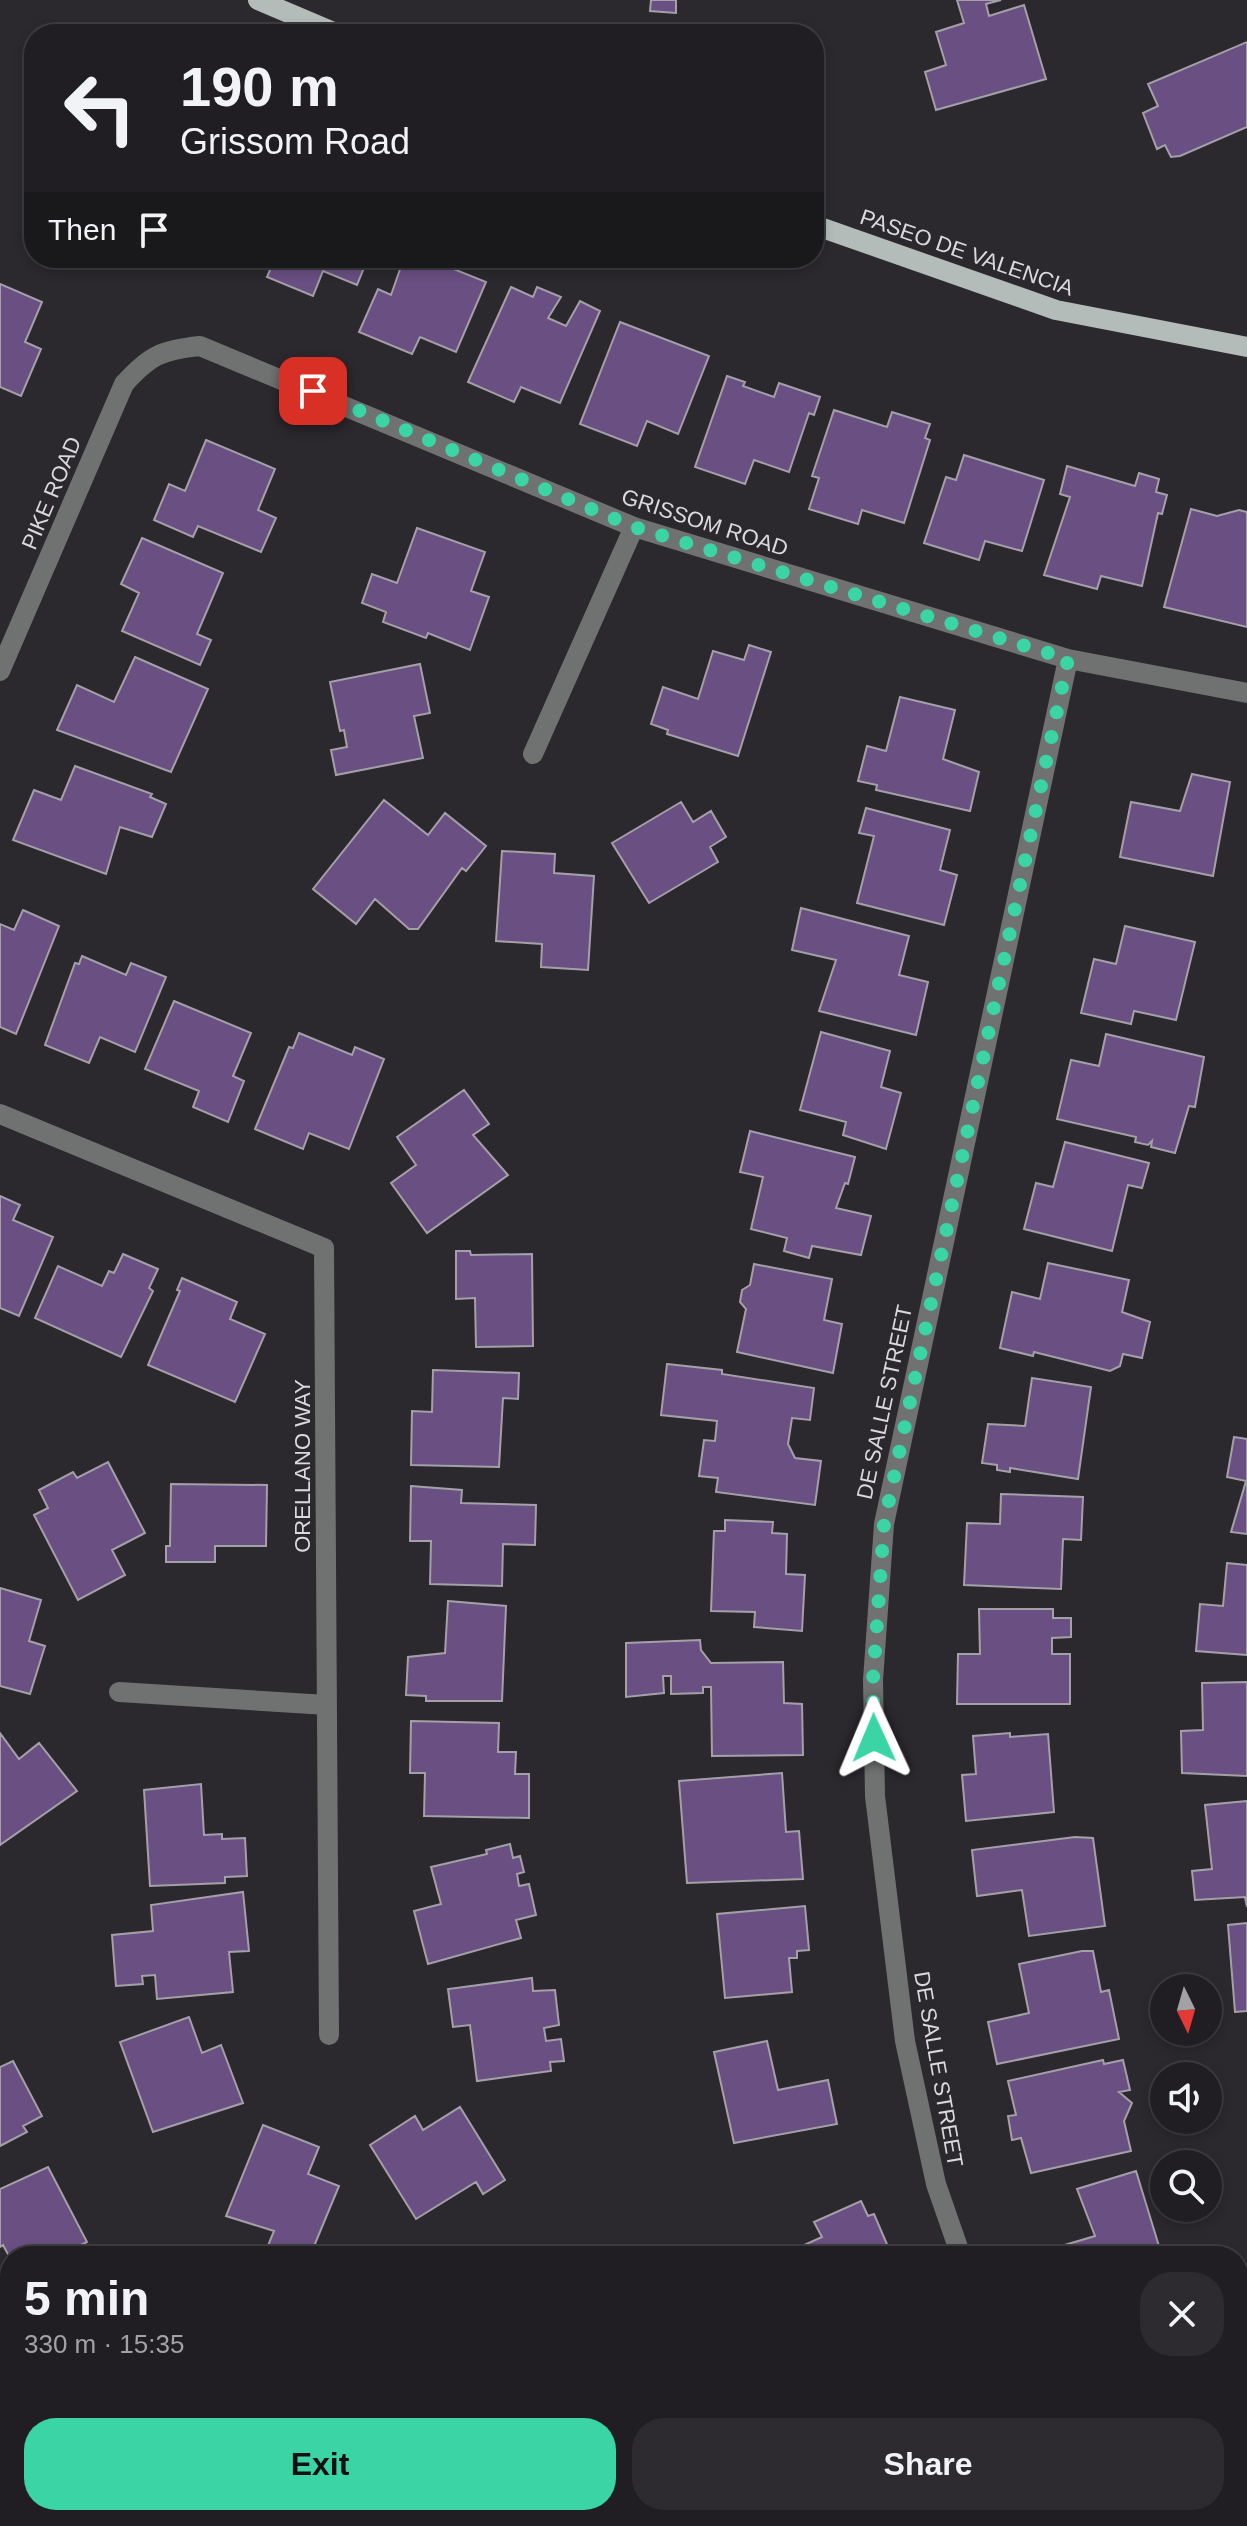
<!DOCTYPE html>
<meta charset="utf-8">
<style>
body{margin:0;font-family:Helvetica,sans-serif;background:#2d2b2f;color:#f1f3f6;height:100vh;display:flex;flex-direction:column;font-size:30px;white-space:nowrap}
*{box-sizing:border-box;margin:0}
p{font-size:26px;color:#a2a2a5}
.icon{flex:none;width:44px;height:44px;fill:none;stroke:currentColor;stroke-width:2;stroke-linecap:round;stroke-linejoin:round}
.map{position:relative;flex:1;overflow:hidden}
.side{position:absolute;left:0px;top:2246px;width:1248px;height:280px;display:flex;flex-direction:column;background:#201e22;border-radius:32px 32px 0 0;box-shadow:0 4px 12px #0003,0 0 0 2px #3d3c40}
.side>*{flex:none}
.hud{position:absolute;left:24px;top:24px;width:800px;height:244px;border-radius:32px;box-shadow:0 4px 12px #0003,0 0 0 2px #3d3c40;background:#201e22;color:#f1f3f6;overflow:hidden}
.needle{width:52px;rotate:175deg}
.buttons{position:absolute;left:1150px;top:1974px;display:grid;gap:16px}
.buttons a{display:grid;place-items:center;width:72px;height:72px;border-radius:50%;background:#201e22;box-shadow:0 4px 12px #0003,0 0 0 2px #3d3c40;font-size:40px}
.pin{position:absolute;display:grid;place-items:center;width:68px;height:68px;color:#fff;margin:-34px;border-radius:16px;box-shadow:0 4px 12px #0006}
.me{position:absolute;width:88px;margin:-44px;rotate:359deg;stroke-linejoin:round;filter:drop-shadow(0 0 6px #0008)}
.turn{display:flex;align-items:center;gap:28px;height:168px;padding:0 24px;font-size:36px}
.turn .icon{width:104px;height:104px;stroke-width:2.5}
.turn b{display:block;font-size:56px;line-height:68px}
.then{display:flex;align-items:center;height:76px;padding:0 24px;background:#0003;gap:16px;font-size:30px}
.round{display:grid;place-items:center;flex:none;width:84px;height:84px;border-radius:32px;background:#2d2b2f}
.overview{display:flex;align-items:center;justify-content:space-between;height:136px;padding:0 24px}
h1{font-size:48px;font-weight:800;line-height:60px}
.action{display:flex;gap:16px;margin-top:auto;padding:16px 24px}
.action a{flex:1;height:92px;border-radius:32px;background:#3ad4a5;color:#111;font-size:32px;font-weight:800;line-height:92px;text-align:center}
.action a+a{background:#2d2b2f;color:#f1f3f6}
.map>svg:first-child{display:block}
</style>
<div class="map">
<svg width="1247" height="2526" viewBox="0 0 1247 2526">
<rect width="100%" height="100%" fill="#2b282e"/>
<path fill="#694f82" stroke="#a4a0a8" stroke-width="2" d="M651 0H676V13L650 11Z
M957 0H1001L986 4 989 16 1024 5 1046 79 936 110 925 72 946 65 936 32 964 23Z
M1247 42V127L1180 156 1171 157 1165 145 1157 149 1143 113 1158 106 1148 84Z
M275 258H368L357 285 323 271 313 296 267 277Z
M404 258H449L446 266 486 282 456 352 420 337 412 354 359 332 378 289 391 295Z
M0 284 42 302 25 342 41 349 21 396 0 387Z
M511 287 533 297 537 287 561 297 548 318 566 326 580 301 600 311 560 403 521 387 514 402 468 382Z
M620 322 709 356 678 434 647 421 637 446 580 424Z
M727 376 745 382 743 386 774 397 779 383 820 397 814 415 809 413 789 472 754 460 745 484 695 467Z
M834 410 887 427 892 412 930 424 925 438 930 440 904 523 862 510 858 524 809 509 819 478 812 476Z
M206 440 275 469 258 510 276 518 261 552 198 526 193 537 154 520 169 484 185 491Z
M964 455 1044 480 1022 551 985 541 979 560 924 543 946 477 956 480Z
M1067 466 1135 486 1139 473 1159 479 1156 492 1167 495 1162 514 1158 513 1142 586 1101 576 1097 589 1044 575 1070 497 1060 494Z
M1191 509 1217 516 1239 510 1247 512V627L1164 607Z
M417 528 485 552 471 591 489 597 470 650 428 633 426 638 383 622 386 612 362 603 372 574 397 583Z
M142 538 223 573 197 634 211 640 200 665 122 631 139 593 121 584Z
M749 645 771 652 738 756 667 734 668 730 651 724 663 687 698 699 713 651 744 660Z
M135 657 208 689 171 772 57 730 77 685 114 702Z
M420 664 430 713 414 716 423 758 336 775 331 750 347 747 344 730 340 731 330 682Z
M900 697 955 710 943 759 979 772 970 811 876 790 877 785 858 781 867 746 886 751Z
M75 766 152 794 150 797 166 804 152 837 120 827 106 874 13 840 34 790 61 800Z
M1192 774 1230 782 1213 876 1120 857 1131 802 1180 811Z
M384 800 428 835 445 813 486 846 466 871 462 868 418 929H409L375 899 356 924 313 889Z
M681 802 693 822 711 811 726 837 710 847 718 862 649 903 612 843Z
M866 808 950 830 940 870 957 875 944 925 857 903 874 836 859 833Z
M502 851 555 854 554 873 594 876 588 970 541 967 542 944 496 941Z
M801 908 909 936 899 975 928 982 916 1035 819 1011 836 960 792 950Z
M23 910 59 926 16 1034 0 1027V924L14 930Z
M1125 926 1195 942 1176 1020 1134 1011 1131 1024 1081 1013 1094 959 1116 964Z
M82 956 126 975 131 963 166 977 135 1052 100 1037 89 1063 45 1045 75 963 79 964Z
M174 1001 251 1033 233 1076 244 1081 228 1122 193 1107 199 1091 145 1069Z
M821 1032 890 1051 881 1087 901 1093 886 1149 843 1135 846 1122 800 1110Z
M299 1033 352 1055 355 1047 384 1059 349 1149 309 1133 303 1149 255 1129 289 1047 293 1048Z
M1106 1034 1204 1057 1195 1107 1189 1106 1175 1153 1151 1147 1152 1141 1148 1145 1135 1142 1136 1137 1057 1119 1071 1060 1099 1066Z
M464 1090 489 1124 473 1135 508 1175 427 1233 391 1183 416 1165 397 1137Z
M750 1131 855 1157 848 1184 845 1183 836 1208 871 1216 861 1255 812 1246 809 1258 784 1251 787 1238 751 1229 763 1177 740 1172Z
M1065 1142 1149 1163 1142 1188 1128 1185 1112 1251 1024 1229 1036 1183 1053 1187Z
M0 1196 20 1205 13 1220 53 1237 19 1316 0 1308Z
M456 1251H470L471 1255 532 1254 533 1346 476 1347 475 1298 456 1299Z
M123 1254 158 1269 149 1288 153 1291 121 1357 35 1318 58 1266 102 1286 109 1271 114 1273Z
M1048 1263 1129 1280 1122 1312 1150 1322 1142 1358 1123 1354 1120 1366 1110 1371 1034 1352 1033 1356 1000 1348 1012 1292 1040 1299Z
M754 1264 832 1279 824 1320 842 1324 833 1373 737 1352 746 1309 740 1302 742 1290 750 1285Z
M182 1278 237 1302 230 1319 265 1334 235 1402 148 1365 180 1291 177 1290Z
M667 1364 722 1370V1374L814 1388 810 1420 792 1418 788 1444 795 1458 821 1461 815 1505 716 1492 718 1478 699 1476 704 1440 715 1441 717 1421 661 1415Z
M433 1370 519 1373 518 1399 503 1398 499 1467 411 1465 412 1411 432 1412Z
M1032 1378 1091 1387 1078 1479 1010 1468V1472L997 1470V1465L982 1463 988 1424 1025 1426Z
M1234 1437 1247 1439V1534L1231 1532 1246 1481 1227 1477Z
M108 1462 145 1533 112 1550 125 1575 78 1600 34 1515 48 1508 39 1490 73 1472 77 1478Z
M171 1484 267 1485 266 1546H215V1562H166V1546H170Z
M411 1486 462 1490 461 1503 536 1505 535 1545 503 1544 502 1586 430 1584 431 1541H410Z
M1001 1494 1083 1497 1081 1540 1063 1539 1061 1589 964 1585 967 1523 1000 1524Z
M725 1520 773 1522 772 1533 787 1534 786 1574 805 1575 802 1631 754 1627 755 1612 711 1611 714 1531H725Z
M1227 1563 1247 1565V1655L1196 1651 1200 1604 1223 1606Z
M0 1588 41 1600 29 1641 45 1646 30 1694 0 1686Z
M448 1601 506 1606 502 1701H426V1696L406 1695 408 1657 445 1653Z
M979 1609H1053V1618H1071V1637L1052 1638V1654H1070V1704H957L958 1654H980Z
M700 1640 701 1650 711 1663 783 1662 784 1703 802 1704 803 1755 712 1756 711 1687H703V1693L671 1694V1676H663L664 1693 626 1697V1643Z
M1247 1682V1776L1182 1773 1181 1731 1203 1730 1202 1683Z
M411 1721 499 1723 498 1752H516L515 1774H529V1818L424 1816 425 1773H410Z
M0 1733 19 1759 39 1743 77 1791 0 1845Z
M1010 1733V1737L1048 1734 1054 1812 966 1821 962 1775 976 1774 973 1736Z
M782 1773 786 1832 799 1831 803 1879 687 1883 679 1781Z
M201 1784 204 1835 222 1834V1839L245 1838 247 1876 225 1877V1883L150 1886 144 1790Z
M1247 1801V1907L1245 1897 1195 1900 1192 1871 1212 1869 1205 1805Z
M1075 1837 1093 1838 1105 1926 1029 1936 1022 1890 977 1896 972 1850Z
M510 1844 513 1858 520 1856 524 1872 517 1874 519 1886 529 1884 536 1915 516 1920 521 1938 428 1964 414 1911 441 1904 431 1867 487 1854 486 1850Z
M243 1892 249 1951 229 1952 233 1992 157 1999 155 1975 142 1976 143 1984 116 1986 112 1935 153 1931 151 1905Z
M805 1906 809 1950 797 1951V1958H789L792 1992 725 1998 717 1914Z
M1247 1923V2011L1235 2012 1228 1925Z
M1082 1951H1093L1101 1992 1109 1990 1119 2039 997 2064 988 2022 1029 2013 1019 1964Z
M532 1978 533 1991 555 1990 559 2025 544 2028 546 2041 561 2039 564 2061 550 2062 551 2071 477 2081 470 2025 453 2027 448 1989Z
M189 2017 202 2053 221 2045 243 2103 153 2132 120 2042Z
M767 2041 778 2090 828 2080 837 2124 734 2143 714 2052Z
M1103 2060 1104 2064 1123 2060 1130 2090 1119 2092 1132 2103 1124 2121 1131 2151 1031 2173 1021 2138 1012 2140 1008 2116 1016 2115 1008 2081Z
M13 2061 42 2116 23 2126 27 2132 0 2146V2067Z
M460 2107 505 2180 483 2194 476 2182 416 2219 370 2145 415 2116 423 2130Z
M263 2125 319 2147 308 2174 339 2186 310 2256H285L267 2248 274 2231 226 2216Z
M48 2167 87 2242 59 2256 10 2258 3 2245 0 2247V2189Z
M1136 2171 1162 2256H1053L1051 2249 1095 2236 1077 2189Z
M861 2201 868 2216 874 2214 892 2256H780L822 2237 814 2222Z
M1238 2411 1247 2431V2466L1238 2470Z
M1247 2501V2526H1199L1218 2516H1238V2505Z
M294 2516H337L347 2526H278Z
M379 2516H480L481 2517 467 2526H385Z
M871 2516H973L979 2526H877Z"/>
<g fill="none" stroke-linecap="round" stroke-linejoin="round">
<path stroke="#6f7271" stroke-width="20" d="M0 671 124 384C150 355 162 350 200 346L634 527 1068 659 1247 693
M533 754 634 527
M0 1114 324 1248 329 2035
M119 1692 327 1705
M961 2256 936 2184 905 2041 875 1796 873 1680 884 1524 1068 659
M0 2466 10 2486
M25 2516 30 2526
M1062 2516 1066 2526
M658 2526 676 2516"/>
<path stroke="#b3bcb8" stroke-width="20" d="M258 0 338 34
M814 225 1056 310 1247 347"/>
</g>
<g fill="none" stroke-linecap="round" stroke-linejoin="round">
<path stroke="#3ad4a5" stroke-width="14" stroke-dasharray="0 25.2" d="M313 391 634 527 1068 659 884 1524 873 1680 874 1738"/>
</g>
<g text-anchor="middle" stroke-width="6" stroke-linejoin="round" paint-order="stroke">
<g font-size="22" fill="#dbd9de" stroke="#2b282e">
<text transform="translate(967 252) rotate(19)" y="8">PASEO DE VALENCIA</text>
<text transform="translate(51 493) rotate(-67)" y="8">PIKE ROAD</text>
<text transform="translate(705 522) rotate(18)" y="8">GRISSOM ROAD</text>
<text transform="translate(884 1402) rotate(-78)" y="8">DE SALLE STREET</text>
<text transform="translate(302 1466) rotate(-90)" y="8">ORELLANO WAY</text>
<text transform="translate(939 2069) rotate(80)" y="8">DE SALLE STREET</text>
</g>
</g>
</svg>
<div class="buttons">
<a><svg class="needle" viewBox="-14 -14 28 28"><path d="M0-13l5 13h-10z" fill="#e53935"/><path d="M0 13l5-13h-10z" fill="#a2a2a5"/></svg></a>
<a><svg class="icon" aria-label="sound" viewBox="0 0 24 24"><path d="M4 9h4l5-4v14l-5-4H4zM17 9q2 3 0 6"/></svg></a>
<a><svg class="icon" aria-label="search" viewBox="0 0 24 24"><circle cx="10" cy="10" r="6"/><path d="M15 15l6 6"/></svg></a>
</div>
<div class="pin" style="left:313px;top:391px;background:#d93025"><svg class="icon" aria-label="arrive" viewBox="0 0 24 24"><path d="M6 21V4h12l-3 4 3 4H6"/></svg></div>
<svg class="me" style="left:874px;top:1738px" viewBox="-20 -20 40 40"><path d="M0-17L14 15 0 8-14 15z" fill="#3ad4a5" stroke="#fff" stroke-width="4"/></svg>
<div class="hud">
<div class="turn"><svg class="icon" aria-label="left" viewBox="0 0 24 24"><path d="M17 20v-9H6M10 6l-5 5 5 5"/></svg><div><b>190 m</b>Grissom Road</div></div>
<div class="then">Then<svg class="icon" aria-label="arrive" viewBox="0 0 24 24"><path d="M6 21V4h12l-3 4 3 4H6"/></svg></div>
</div>
<section class="side">
<div class="overview"><div><h1>5 min</h1><p>330 m · 15:35</p></div><a class="round"><svg class="icon" aria-label="close" viewBox="0 0 24 24"><path d="M6 6l12 12M18 6L6 18"/></svg></a></div>
<div class="action"><a>Exit</a><a>Share</a></div>
</section>
</div>
